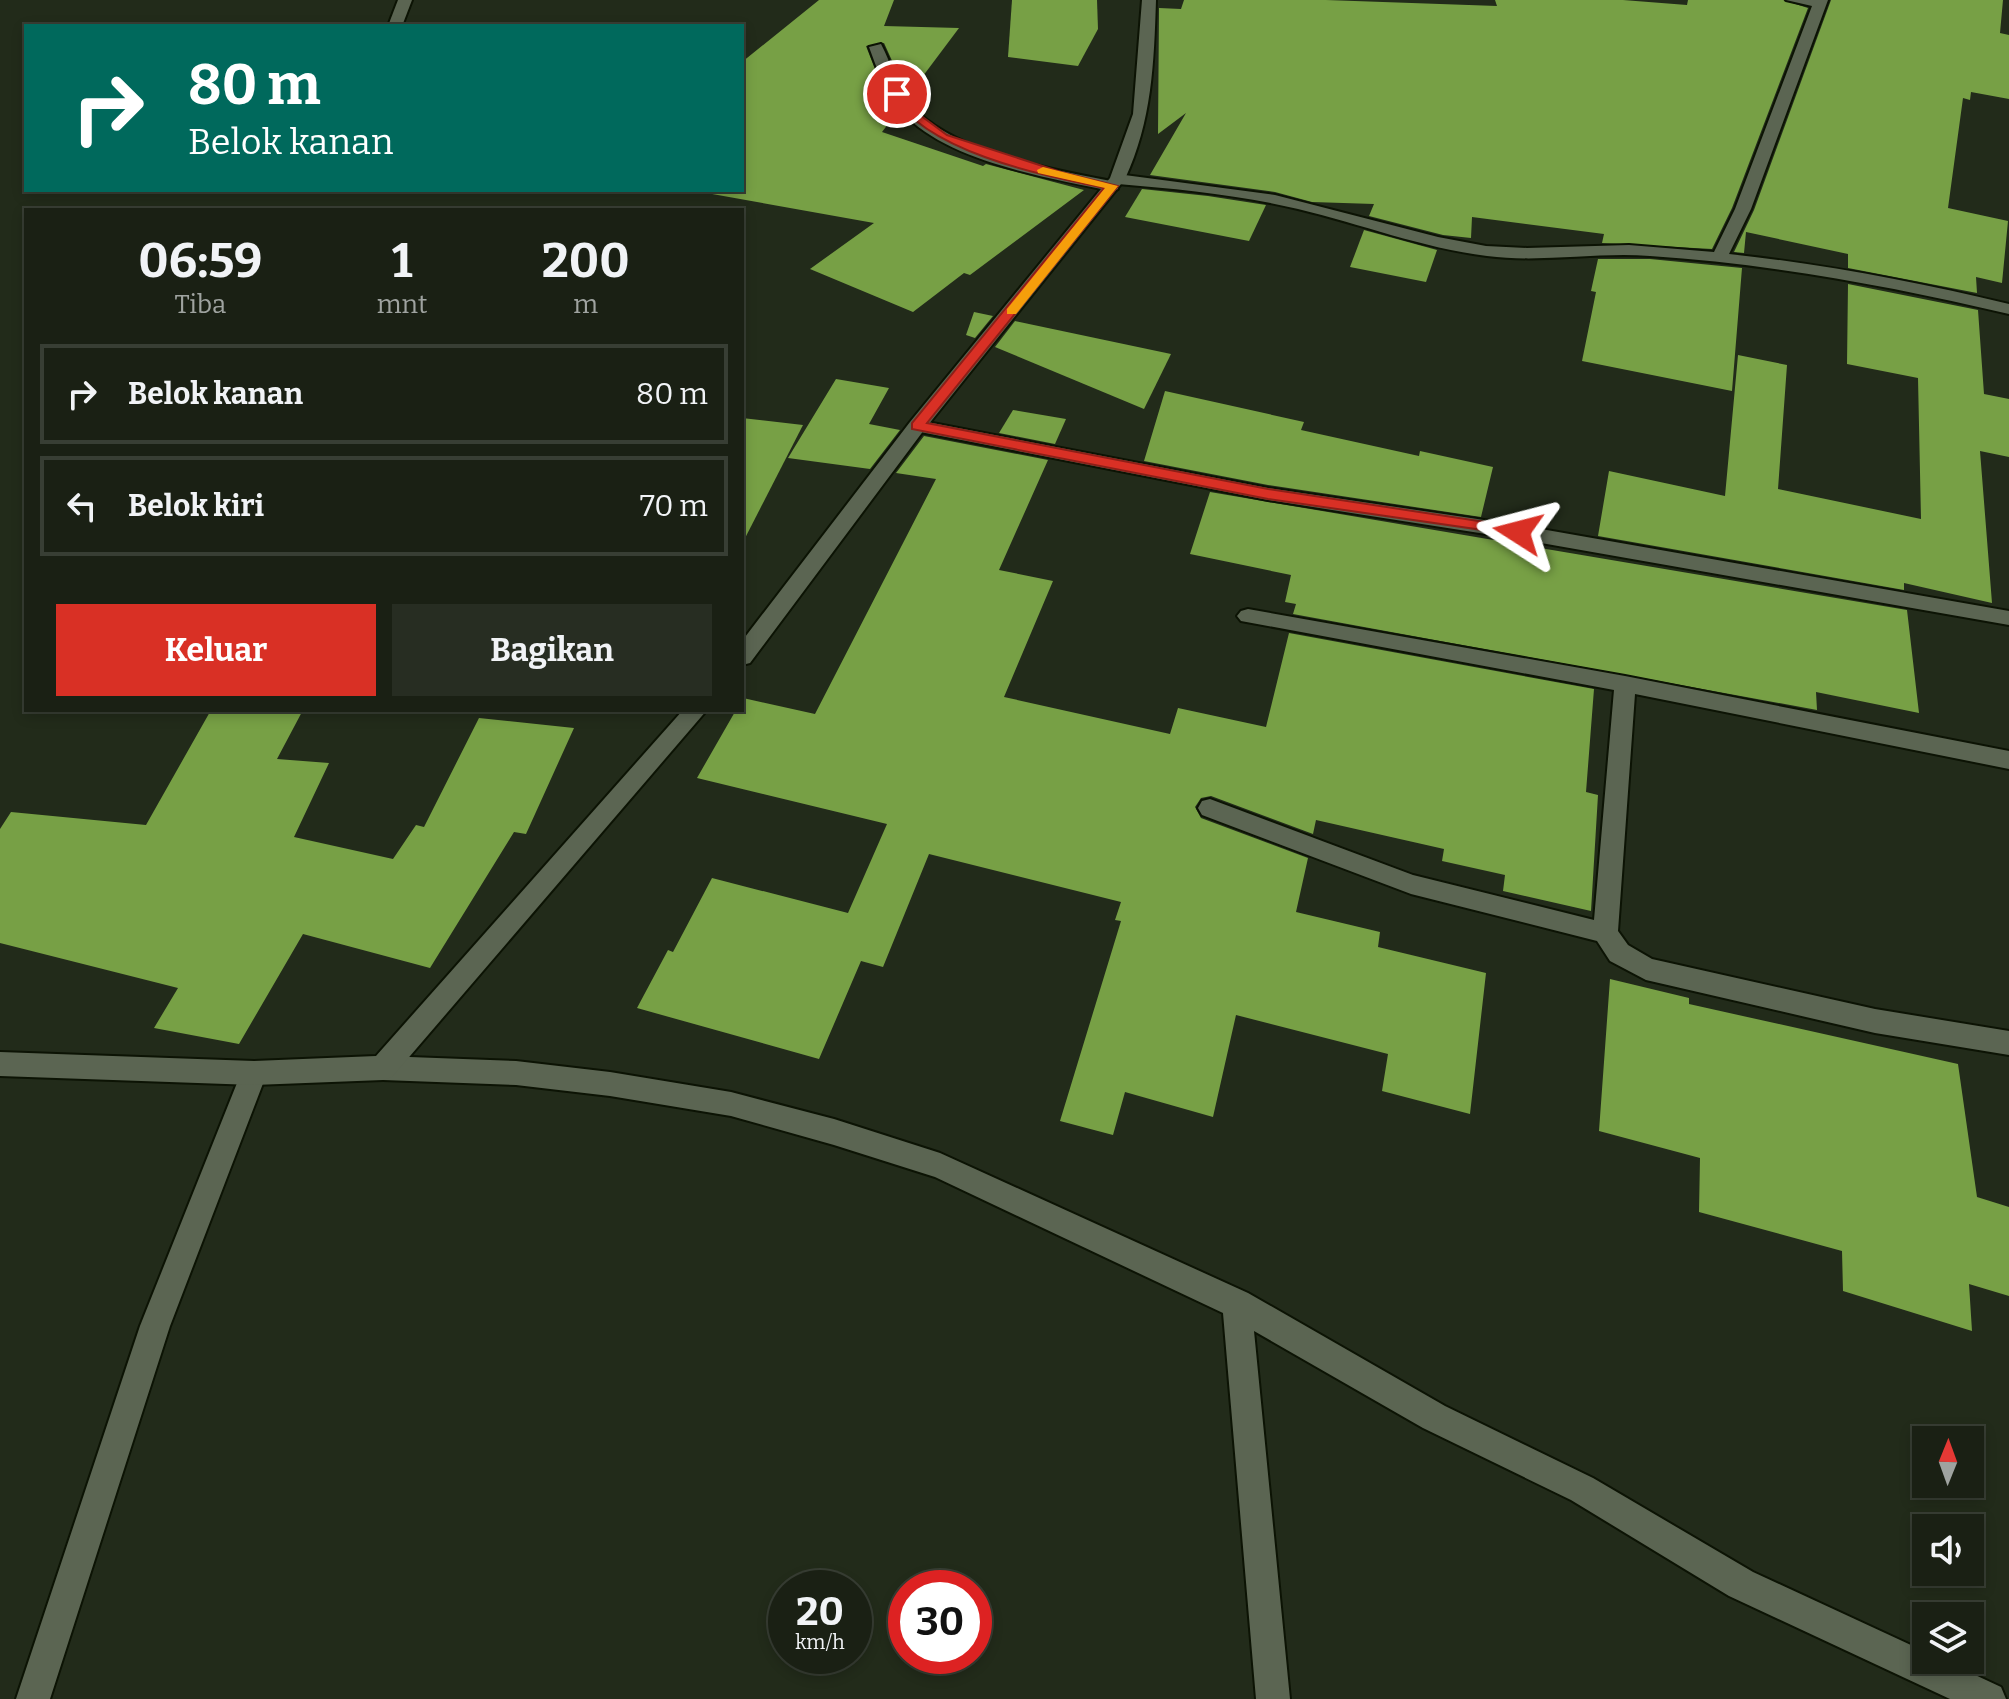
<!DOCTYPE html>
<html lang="id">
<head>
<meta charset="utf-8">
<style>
	body { margin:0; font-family:Bitter,serif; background:#272d22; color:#f1f3f6; height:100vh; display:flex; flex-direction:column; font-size:30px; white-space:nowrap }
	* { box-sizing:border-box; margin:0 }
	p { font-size:26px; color:#9fa3a0 }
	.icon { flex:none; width:44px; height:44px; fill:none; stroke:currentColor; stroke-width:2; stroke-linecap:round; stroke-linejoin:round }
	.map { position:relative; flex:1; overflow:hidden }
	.drawer { position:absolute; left:24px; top:208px; width:720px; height:504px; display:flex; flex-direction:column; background:#1a2014; border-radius:0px; box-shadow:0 4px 12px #0003,0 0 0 2px #383e34 }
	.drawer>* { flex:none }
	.top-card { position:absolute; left:24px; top:24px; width:720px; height:168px; border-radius:0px; box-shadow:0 4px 12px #0003,0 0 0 2px #383e34; background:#00695c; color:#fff; overflow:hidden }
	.needle { width:52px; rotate:1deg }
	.controls { position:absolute; left:1912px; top:1426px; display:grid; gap:16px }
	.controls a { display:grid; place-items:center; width:72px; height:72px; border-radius:0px; background:#1a2014; box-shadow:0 4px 12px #0003,0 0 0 2px #383e34; font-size:40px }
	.speed { position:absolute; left:768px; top:1570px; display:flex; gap:16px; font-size:40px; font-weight:700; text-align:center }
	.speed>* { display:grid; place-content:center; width:104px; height:104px; border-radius:50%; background:#1a2014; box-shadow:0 4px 12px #0003,0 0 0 2px #383e34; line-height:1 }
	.speed small { font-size:20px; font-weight:400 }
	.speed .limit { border:12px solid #d22; background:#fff; color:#111 }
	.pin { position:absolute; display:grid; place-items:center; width:68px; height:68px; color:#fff; margin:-34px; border:4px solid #fff; border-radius:50%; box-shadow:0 2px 8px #0007 }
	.me { position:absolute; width:88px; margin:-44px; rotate:279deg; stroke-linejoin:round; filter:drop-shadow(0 0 6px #0008) }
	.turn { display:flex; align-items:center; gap:28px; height:168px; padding:0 32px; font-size:36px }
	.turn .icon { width:104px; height:104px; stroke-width:2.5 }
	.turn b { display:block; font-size:56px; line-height:68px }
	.eta { display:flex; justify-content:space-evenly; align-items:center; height:136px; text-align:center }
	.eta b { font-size:48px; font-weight:700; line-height:56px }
	.primary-button { display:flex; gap:16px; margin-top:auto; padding:16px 32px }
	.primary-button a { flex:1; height:92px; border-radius:0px; background:#d93025; color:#fff; font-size:32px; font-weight:700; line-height:92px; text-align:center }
	.primary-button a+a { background:#272d22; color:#f1f3f6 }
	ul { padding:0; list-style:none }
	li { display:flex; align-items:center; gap:24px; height:100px; margin:0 16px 12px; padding:0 16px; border:4px solid #383e34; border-radius:0px }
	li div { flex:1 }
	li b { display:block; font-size:30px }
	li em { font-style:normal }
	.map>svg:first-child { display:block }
	.building { fill:#77a045 }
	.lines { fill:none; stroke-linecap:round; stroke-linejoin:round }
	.street-casing { stroke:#0c1304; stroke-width:4 }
	.secondary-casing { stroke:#0c1304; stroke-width:4 }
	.street { fill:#5b6552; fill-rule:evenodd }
	.secondary { fill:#5b6552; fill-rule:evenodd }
	.route { fill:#d93025; stroke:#8d1f18; stroke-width:2 }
	.slow { fill:#f59e0b }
</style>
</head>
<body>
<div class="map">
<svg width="2009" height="1699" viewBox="0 0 2009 1699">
	<rect width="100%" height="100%" fill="#222b1a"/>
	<g class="building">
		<path d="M819,0h75l-10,26 75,2 -51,68 -24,-53 -18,3 14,36 18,29 -16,21 101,34 3,-2 98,26 -114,85 -6,-2 -51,39 -103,-43 64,-46 -173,-31 41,-2v-128z"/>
		<path d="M1012,0h85l1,29 -20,37 -70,-9z"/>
		<path d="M1184,0h142l171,6 -2,-6h128l64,5 1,-5h95l25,8 -76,200 -20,41 -110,-6 2,-9 -132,-17 -1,21 -28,-3 -74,-19 5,-12 -62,-2 -37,-10 -125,-17 36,-62 -28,21 1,-126 22,1z"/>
		<path d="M1831,0h172l-3,33 9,2v64l-38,-7 -1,8 -7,-2 -15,110 60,13 -6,62 -26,-6 1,16 -129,-25v-14l-102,-22 -2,21 -10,-1 20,-42z"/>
		<path d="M1142,189l66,7 58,9 -17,36 -124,-24z"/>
		<path d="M1364,230l73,20 -11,32 -76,-15z"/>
		<path d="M1598,259h52l92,9 -10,123 -150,-30 14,-69 -5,-1z"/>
		<path d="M1848,284l130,26 6,84 25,5v58l-29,-6 12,152 -88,-20v7l-306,-54 11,-65 116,25 13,-141 49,10 -9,124 143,30 -3,-141 -71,-14z"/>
		<path d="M974,312l19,4 -18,22 -9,-3z"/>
		<path d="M1015,321l156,33 -27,55 -149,-62z"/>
		<path d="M836,379l53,9 -20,36 31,6 -30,39 -82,-11z"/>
		<path d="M1165,391l139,31 -3,8 118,26 1,-5 73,16 -12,50 -213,-32 -124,-24z"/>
		<path d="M1013,410l53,9 -11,25 -56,-11z"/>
		<path d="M742,418l61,7 -61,119z"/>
		<path d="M924,436l124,24 -49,110 54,11 -49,116 166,37 8,-26 88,19 23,-94 305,56 -8,103 12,3 -7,116 -88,-20 2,-16 -63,-14 2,-12 -128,-29 -3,14 -102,-38 -10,2 -6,9 6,11 107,40 -12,54 84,20 -2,15 108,26 -16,141 -88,-23 6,-37 -152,-39 -23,102 -88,-25 -12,43 -53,-14 61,-200 -6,-1 6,-18 -192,-48 -46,113 -22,-6 -42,98 -182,-51 31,-58 5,2 39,-74 136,35 39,-89 -190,-46 39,-68h6l1,-12 72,16 121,-235 -40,-6z"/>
		<path d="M1210,492l697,118 12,103 -103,-21 1,18 -524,-96 3,-10 -11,-2 6,-27 -101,-21z"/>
		<path d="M211,710h92l-26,49 52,4 -35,74 99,22 23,-34 8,2 55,-109 95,10 -48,106 -12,-2 -84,136 -127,-34 -64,110 -85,-16 24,-40 -178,-45v-114l11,-17 135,13z"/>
		<path d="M1610,979l79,19v6l269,60 19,133 32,10v89l-40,-12 3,47 -129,-40 -1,-40 -143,-39 1,-54 -101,-27z"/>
	</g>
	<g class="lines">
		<g class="street-casing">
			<g id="street">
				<path d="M398,0h14l-10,26h-14z"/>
				<path d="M1786,0h42l-77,209 -22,45c95,10 188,28 280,50v10c-118,-28 -238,-50 -359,-58 -54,-4 -109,7 -163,0 -65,-8 -126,-32 -189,-47 -59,-14 -119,-20 -180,-25v5l-6,2c-63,-13 -165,-29 -210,-79 -16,-18 -25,-43 -33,-65l12,-3c11,20 15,43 30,61 42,48 140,64 200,76v-5l6,-2 158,21 163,42 48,9 41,2 102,-3 85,7 21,-43 77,-203z"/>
				<path d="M917,420l351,68 250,37 491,86v14l-491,-86 -250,-39 -358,-70 -2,-4z"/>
				<path d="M1248,609l377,67 384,75v18l-374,-75 -17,237 10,14 24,14 223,50 134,22v24l-134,-22 -229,-53 -36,-19 -13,-20 -186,-47 -209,-79 -4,-7 4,-7 8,-2 203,76 181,45 20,-230 -373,-69 -4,-5 4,-5z"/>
				<path d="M383,1056l133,5 94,11 121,20 103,27 106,34 308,140 197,113 148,72 160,94 173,80v8h17l58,27 5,12h-56l-221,-103 -158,-96 -148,-72 -169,-97 36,368h-34l-33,-386 -288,-136 -101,-32 -103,-29 -121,-20 -94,-11 -133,-5 -9,-3 -4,-9 4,-9z"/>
				<path d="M254,1061l9,3 4,9 -97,253 -120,373h-34l124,-373 101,-253 4,-9z"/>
			</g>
		</g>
		<g class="secondary-casing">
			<g id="secondary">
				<path d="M1142,0h14c-2,63 -4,121 -31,179l-201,251 -174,233 -8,2v-24l168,-219 200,-244 23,-64z"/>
				<path d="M683,710h24l-315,367 -9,3 -129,5 -254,-9v-24l254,9 122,-5z"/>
			</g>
		</g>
		<use href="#street" class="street"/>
		<use href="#secondary" class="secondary"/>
	</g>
	<path class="route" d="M897,91l4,1 11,17 35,26 114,37 57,14 -191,237 341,66 250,38 6,2v7l-256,-37 -356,-70v-6l192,-235c-63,-13 -178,-36 -212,-94z"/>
	<path class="slow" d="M1043,167l75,19 -102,128h-9v-5l98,-121 -67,-15 -1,-3z"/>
</svg>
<div class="controls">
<a><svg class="needle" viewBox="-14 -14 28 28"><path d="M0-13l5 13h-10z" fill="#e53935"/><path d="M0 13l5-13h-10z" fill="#9fa3a0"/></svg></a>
<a><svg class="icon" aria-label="sound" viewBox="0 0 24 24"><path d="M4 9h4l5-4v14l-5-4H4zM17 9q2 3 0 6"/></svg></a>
<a><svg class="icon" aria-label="layers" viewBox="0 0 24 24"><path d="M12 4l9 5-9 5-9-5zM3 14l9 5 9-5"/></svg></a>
</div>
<div class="speed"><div>20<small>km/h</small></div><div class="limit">30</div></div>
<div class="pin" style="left:897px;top:94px;background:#d93025"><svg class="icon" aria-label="arrive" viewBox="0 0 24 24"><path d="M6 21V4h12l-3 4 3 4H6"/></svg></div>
<svg class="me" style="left:1518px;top:532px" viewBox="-20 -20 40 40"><path d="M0-17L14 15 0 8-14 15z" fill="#d93025" stroke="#fff" stroke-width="4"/></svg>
<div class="top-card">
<div class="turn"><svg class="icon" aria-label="right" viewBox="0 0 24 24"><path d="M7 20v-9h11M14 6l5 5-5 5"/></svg><div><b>80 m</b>Belok kanan</div></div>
</div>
<section class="drawer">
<div class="eta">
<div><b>06:59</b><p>Tiba</p></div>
<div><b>1</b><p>mnt</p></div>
<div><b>200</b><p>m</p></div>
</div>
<ul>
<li><svg class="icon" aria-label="right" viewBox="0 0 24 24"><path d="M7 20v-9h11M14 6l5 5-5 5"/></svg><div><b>Belok kanan</b></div><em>80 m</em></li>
<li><svg class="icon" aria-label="left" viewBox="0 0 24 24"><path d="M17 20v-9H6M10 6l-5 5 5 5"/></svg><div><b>Belok kiri</b></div><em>70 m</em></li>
</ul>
<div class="primary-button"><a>Keluar</a><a>Bagikan</a></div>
</section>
</div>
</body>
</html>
